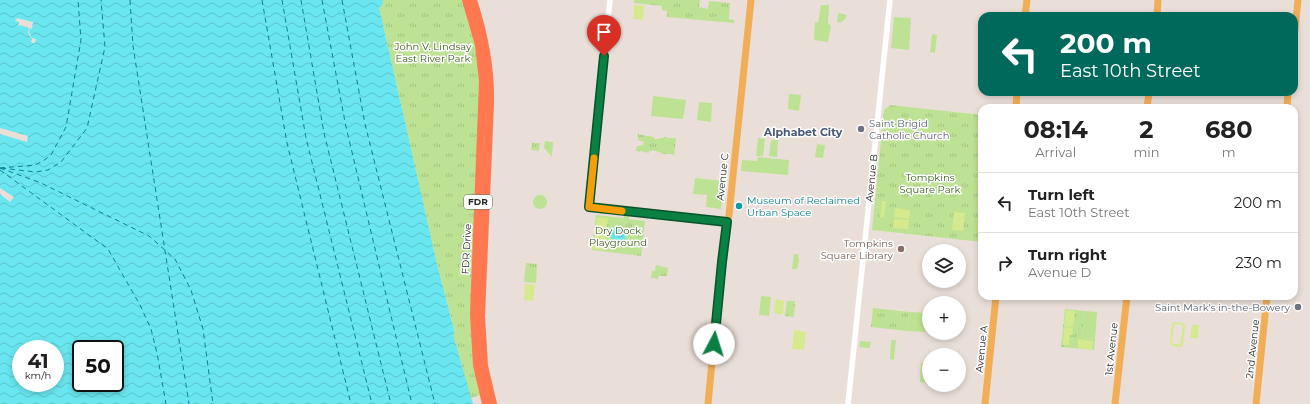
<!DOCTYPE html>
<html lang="en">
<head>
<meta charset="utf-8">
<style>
	body { margin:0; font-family:Montserrat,sans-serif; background:#f6f6f6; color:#222; height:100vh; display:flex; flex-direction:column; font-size:15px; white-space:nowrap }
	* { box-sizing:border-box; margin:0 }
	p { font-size:13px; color:#767676 }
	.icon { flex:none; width:22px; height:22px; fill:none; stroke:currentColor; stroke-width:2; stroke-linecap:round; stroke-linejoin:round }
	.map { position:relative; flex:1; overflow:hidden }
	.panel { position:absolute; left:978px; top:104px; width:320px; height:196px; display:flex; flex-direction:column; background:#fff; border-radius:12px; box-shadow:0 2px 6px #0003 }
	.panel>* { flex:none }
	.top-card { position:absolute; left:978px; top:12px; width:320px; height:84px; border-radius:12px; box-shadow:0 2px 6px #0003; background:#00695c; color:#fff; overflow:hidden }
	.buttons { position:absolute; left:922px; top:244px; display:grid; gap:8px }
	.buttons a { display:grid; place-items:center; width:44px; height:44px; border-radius:50%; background:#fff; box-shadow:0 2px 6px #0003; font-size:20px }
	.speed { position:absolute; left:12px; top:340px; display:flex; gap:8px; font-size:20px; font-weight:700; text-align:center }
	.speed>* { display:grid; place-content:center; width:52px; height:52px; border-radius:50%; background:#fff; box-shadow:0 2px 6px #0003; line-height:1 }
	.speed small { font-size:10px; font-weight:400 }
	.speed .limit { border:2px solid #111; border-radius:6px; background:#fff; color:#111 }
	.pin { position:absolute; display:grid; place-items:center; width:34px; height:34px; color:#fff; margin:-41px -17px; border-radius:50% 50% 50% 0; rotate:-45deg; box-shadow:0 0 4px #0007 }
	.pin .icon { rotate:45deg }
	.me { position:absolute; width:44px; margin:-22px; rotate:5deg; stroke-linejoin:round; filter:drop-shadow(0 0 3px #0008) }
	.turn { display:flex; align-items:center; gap:14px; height:84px; padding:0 16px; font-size:18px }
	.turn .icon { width:52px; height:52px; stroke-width:2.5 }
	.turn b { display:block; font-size:28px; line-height:34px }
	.eta { display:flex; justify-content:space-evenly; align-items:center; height:68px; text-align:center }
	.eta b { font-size:24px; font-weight:700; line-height:28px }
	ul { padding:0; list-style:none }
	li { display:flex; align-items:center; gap:12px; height:60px; padding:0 16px; border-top:1px solid #e0e0e0 }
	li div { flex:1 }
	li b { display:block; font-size:15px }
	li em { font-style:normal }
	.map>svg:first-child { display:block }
	.grass { fill:url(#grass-tufts) }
	.garden { fill:#bee293 }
	.pitch { fill:#d5ea8f; fill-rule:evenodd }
	.water { fill:url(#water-waves); fill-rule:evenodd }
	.pier { fill:#eadfd8 }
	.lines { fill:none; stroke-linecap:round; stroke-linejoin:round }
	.ferry { stroke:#0c8297; stroke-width:1; stroke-dasharray:5 4; stroke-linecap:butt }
	.minor { stroke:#fff; stroke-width:5.5 }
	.major { stroke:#f1ae57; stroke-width:7 }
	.highway { stroke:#ff784f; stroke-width:8 }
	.route-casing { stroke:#07532c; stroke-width:10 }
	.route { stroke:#0b8043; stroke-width:7 }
	.slow { stroke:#f59e0b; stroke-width:7 }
	.worship-dot { fill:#6b7280; stroke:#fff; stroke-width:1.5 }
	.culture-dot { fill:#0f9aa8; stroke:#fff; stroke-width:1.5 }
	.education-dot { fill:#8d6e63; stroke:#fff; stroke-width:1.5 }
	.labels { text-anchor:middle; stroke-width:3; stroke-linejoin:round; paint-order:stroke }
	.shield { fill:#fff; stroke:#686868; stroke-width:1 }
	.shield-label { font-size:9px; font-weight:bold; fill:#272727 }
	.park-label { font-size:10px; fill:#376318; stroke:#fff }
	.worship-label { font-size:10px; fill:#5b616d; stroke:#fff; text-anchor:start }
	.street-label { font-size:10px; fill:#272727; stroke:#fff }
	.culture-label { font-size:10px; fill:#0d838f; stroke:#fff; text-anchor:start }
	.education-label { font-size:10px; fill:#785e54; stroke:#fff; text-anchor:end }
	.neighbourhood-label { font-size:11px; font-weight:bold; fill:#485a78; stroke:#fff }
</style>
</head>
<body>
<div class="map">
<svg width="1310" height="404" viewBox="0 0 1310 404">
	<defs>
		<pattern id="grass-tufts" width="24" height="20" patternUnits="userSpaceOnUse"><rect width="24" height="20" fill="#bee293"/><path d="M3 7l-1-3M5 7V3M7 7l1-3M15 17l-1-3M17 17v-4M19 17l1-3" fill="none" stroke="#a3c27f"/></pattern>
		<pattern id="water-waves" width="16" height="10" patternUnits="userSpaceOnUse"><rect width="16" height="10" fill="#69e6ef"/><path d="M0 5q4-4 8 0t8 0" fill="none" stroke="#5bc5cd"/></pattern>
	</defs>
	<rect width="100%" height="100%" fill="#eadfd8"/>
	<g class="grass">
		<path d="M383,0h80l13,44 3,23 1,328 -9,3 -18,-64 2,-2 -18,-68 -58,-257 3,-1z"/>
		<path d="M634,0h66l-1,7 9,2 1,-8 21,2 -1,16 5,1v3l-67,-6v-6l-5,-1v-4l-28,-3z"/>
		<path d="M839,13l8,2 -2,4 -5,4 -3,-1 1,-8z"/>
		<path d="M890,105l92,10v127l-110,-12 12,-120z"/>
		<path d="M638,134l9,2h4v1h3v2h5l1,-1h3l1,-1h3v1h9l-2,17 -4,-1h-8v-1l-9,-3 -1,1h-3v2l-9,-2v1l-4,-1 1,-5 6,-1 1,-3 -6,-2z"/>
		<path d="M545,141l8,1 -1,15 -8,-9z"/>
		<path d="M532,143h8l-1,8 -8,-1z"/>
		<path d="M596,215l28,3v-2h5v3l16,2 -4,35 -49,-6z"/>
		<path d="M526,263l11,1 -1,19 -12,-1z"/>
		<path d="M656,265l12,3 -1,8h-8l-1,3 -7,-1 1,-7h3z"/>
		<path d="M787,301h8l-1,16 -9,-1z"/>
		<path d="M873,308l36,4 -2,19 -36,-4z"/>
		<path d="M1065,309l20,2 -3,27 13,1 -1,11 -33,-3z"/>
	</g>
	<g class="garden">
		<path d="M821,5h8l-1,18 3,3 -3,16 -14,-2 1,-18 3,1z"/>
		<path d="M894,17l17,1 -2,32 -18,-2z"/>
		<path d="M932,34l5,1 -2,18 -5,-1z"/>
		<path d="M789,94l12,1 -2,16 -11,-2z"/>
		<path d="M653,96l33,4 -3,19 -32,-3z"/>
		<path d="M699,102l13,1 -1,19 -14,-2z"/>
		<path d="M758,138l7,1 -2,17h-7z"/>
		<path d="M771,140h7l-1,17 -8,-1z"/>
		<path d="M817,144l8,1 -2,13 -8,-1z"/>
		<path d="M758,157l31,3 -1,15 -47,-4 1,-11 15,1z"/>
		<path d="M695,178l29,3 -3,28 -15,-2 1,-12 -14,-1z"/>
		<circle cx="540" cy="202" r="7"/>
		<path d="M794,254h4l1,7 -2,8h-5z"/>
		<path d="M761,296l10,1 -2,19 -10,-1z"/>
		<path d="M1085,311l12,1 -2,27 -13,-1z"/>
		<path d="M909,312l18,1 -2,19 -18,-1z"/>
		<path d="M891,340h5l-2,20 -4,-1z"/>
		<path d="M860,341l11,1 -1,6 -11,-1z"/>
		<path d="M921,363h8v20l-9,-1z"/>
	</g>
	<g class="pitch">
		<path d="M634,5l10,1 -1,14 -10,-1z"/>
		<path d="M882,201h4l-2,17 -4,-1z"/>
		<path d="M895,208l15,2 -1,9 -15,-2z"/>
		<path d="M954,212l11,1 -2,18 -11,-1z"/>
		<path d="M979,214h3v19h-5z"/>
		<path d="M597,217l11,1 -4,32 -11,-1z"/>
		<path d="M894,219l15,1 -1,9 -15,-1z"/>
		<path d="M525,284l10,1 -2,16 -9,-1z"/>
		<path d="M777,299l7,2 -1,12 -1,1h-6l-2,-2 1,-12z"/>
		<path d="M1066,310l9,1 -2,16 -9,-1z"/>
		<path d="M1174,322l9,1 2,2 -2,20 -2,2 -9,-1 -2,-2 2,-20zM1174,324l9,1 -3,20 -8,-2z"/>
		<path d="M1192,325h7l-1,13h-8z"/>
		<path d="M1064,327l9,1v7h-3l-1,10h-6z"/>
		<path d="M794,330l12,2 -2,18 -12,-1z"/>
		<path d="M1078,339l15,2 -1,9 -14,-2z"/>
	</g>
	<g class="water">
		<path d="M0,0h383l-1,6 -3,1 58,257 18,69 -2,1 20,70h-473zM21,349h34v34h-34zM81,349h34v34h-34z"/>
		<path d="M612,227l14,2 -1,11 -14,-1z"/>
	</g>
	<g class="pier">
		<path d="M17,18l16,4 -1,7 -2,-1 -1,4 3,6 4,1 -1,4h-2l-2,-1 1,-3 -4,-6 1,-5 -9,-3 -2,1 1,-4 -4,-1z"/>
		<path d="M0,128l28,8 -1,6 -27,-8z"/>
		<path d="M0,188l14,9 -4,5 -10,-8z"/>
	</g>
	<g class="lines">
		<g class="ferry">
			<path d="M130,0l3,46 56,358"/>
			<path d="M262,0l25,143 64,261"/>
			<path d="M282,0l24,138 66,266"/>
			<path d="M301,0l23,133 67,271"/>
			<path d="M322,0l24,127 66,277"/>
			<path d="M342,0l23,124 70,280"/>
			<path d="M0,168l41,15 108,53 26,23 16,31 12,39 10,75"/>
			<path d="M0,168l35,-3 8,-4 8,-6 15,-28 15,-87 -3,-40"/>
			<path d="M1,168l34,4 13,-2 13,-8 26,-34 18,-81 -4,-47"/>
			<path d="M0,170l108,79 32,56 11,24 6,24 9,51"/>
		</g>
		<g class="minor">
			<path d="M610,0l-21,207 138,15"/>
			<path d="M848,404l42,-404"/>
		</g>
		<g class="major">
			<path d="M1025,16l2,-16"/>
			<path d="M1157,16l1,-16"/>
			<path d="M1294,39l4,-39"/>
			<path d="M1016,108l1,-16"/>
			<path d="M1147,108l2,-16"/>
			<path d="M1287,108l1,-16"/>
			<path d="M708,404l13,-137 8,-52 22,-215"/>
			<path d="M985,404l11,-108"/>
			<path d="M1115,404l12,-108"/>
			<path d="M1256,404l11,-108"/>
		</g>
		<g class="highway">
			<path d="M466,0l13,45 4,36 -9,233 3,51 9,39"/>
			<path d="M473,0c11,34 18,67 17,103l-9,213 3,50 9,38"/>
		</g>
	</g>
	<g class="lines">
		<g class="route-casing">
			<path id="route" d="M604,56l-15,151 138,15 -5,40 -8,82"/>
		</g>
		<use href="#route" class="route"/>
		<path class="slow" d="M594,158l-5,49 33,4"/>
	</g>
	<g class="worship-dot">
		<circle cx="861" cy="129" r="4"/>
		<circle cx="1298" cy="307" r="4"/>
	</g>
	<circle class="culture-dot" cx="739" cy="206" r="4"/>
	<circle class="education-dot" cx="901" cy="249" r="4"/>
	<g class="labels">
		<rect class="shield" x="464" y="195" width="28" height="14" rx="3"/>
		<g class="shield-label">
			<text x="478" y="205">FDR</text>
		</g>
		<g class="park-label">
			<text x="433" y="50">John V. Lindsay<tspan x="433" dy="12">East River Park</tspan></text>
			<text x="930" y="181">Tompkins<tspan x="930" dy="12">Square Park</tspan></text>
			<text x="618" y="234">Dry Dock<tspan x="618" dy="12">Playground</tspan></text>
		</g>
		<g class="worship-label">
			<text x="869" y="127">Saint Brigid<tspan x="869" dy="12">Catholic Church</tspan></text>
			<text x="1290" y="311" text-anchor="end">Saint Mark's in-the-Bowery</text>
		</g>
		<g class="street-label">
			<text transform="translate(722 177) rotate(-84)" y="4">Avenue C</text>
			<text transform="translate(871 178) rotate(-84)" y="4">Avenue B</text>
			<text transform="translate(466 249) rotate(-87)" y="4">FDR Drive</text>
			<text transform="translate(981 349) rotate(-84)" y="4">Avenue A</text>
			<text transform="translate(1111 349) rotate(-84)" y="4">1st Avenue</text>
			<text transform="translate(1252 349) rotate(-84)" y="4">2nd Avenue</text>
		</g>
		<g class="culture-label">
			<text x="747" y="204">Museum of Reclaimed<tspan x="747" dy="12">Urban Space</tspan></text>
		</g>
		<g class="education-label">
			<text x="893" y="247">Tompkins<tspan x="893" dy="12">Square Library</tspan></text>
		</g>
		<g class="neighbourhood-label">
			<text x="803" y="136">Alphabet City</text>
		</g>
	</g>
</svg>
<div class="buttons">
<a><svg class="icon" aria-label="layers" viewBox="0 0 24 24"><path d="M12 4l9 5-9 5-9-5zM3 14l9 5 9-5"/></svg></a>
<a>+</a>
<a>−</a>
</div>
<div class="speed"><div>41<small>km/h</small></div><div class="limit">50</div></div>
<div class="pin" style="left:604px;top:56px;background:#d93025"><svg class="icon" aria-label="arrive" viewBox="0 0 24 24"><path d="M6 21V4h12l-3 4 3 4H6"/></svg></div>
<svg class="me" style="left:714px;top:344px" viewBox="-20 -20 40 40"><circle r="19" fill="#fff"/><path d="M0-13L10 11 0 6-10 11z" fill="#0b8043"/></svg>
<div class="top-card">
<div class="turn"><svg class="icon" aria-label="left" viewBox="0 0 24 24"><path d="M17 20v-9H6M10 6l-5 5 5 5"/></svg><div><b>200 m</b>East 10th Street</div></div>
</div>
<section class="panel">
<div class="eta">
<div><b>08:14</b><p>Arrival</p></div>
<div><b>2</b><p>min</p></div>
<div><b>680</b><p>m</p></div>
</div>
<ul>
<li><svg class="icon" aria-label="left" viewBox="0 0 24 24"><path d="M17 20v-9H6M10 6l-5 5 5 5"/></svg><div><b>Turn left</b><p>East 10th Street</p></div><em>200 m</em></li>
<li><svg class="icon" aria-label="right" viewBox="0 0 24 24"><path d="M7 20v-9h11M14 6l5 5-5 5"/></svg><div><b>Turn right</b><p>Avenue D</p></div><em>230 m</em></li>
</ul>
</section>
</div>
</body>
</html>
